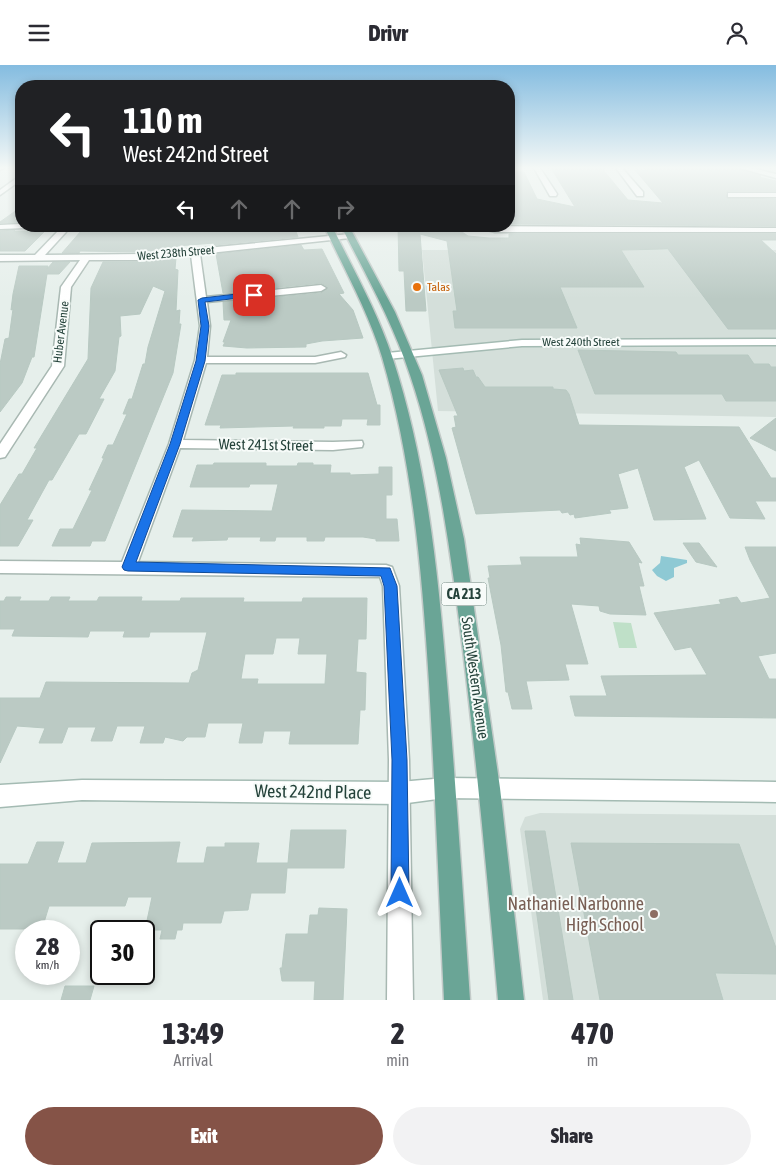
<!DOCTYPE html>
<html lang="en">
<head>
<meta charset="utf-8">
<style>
	body { margin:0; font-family:"Asap Condensed",sans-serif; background:#f2f2f3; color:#2b2b33; height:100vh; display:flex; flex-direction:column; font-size:19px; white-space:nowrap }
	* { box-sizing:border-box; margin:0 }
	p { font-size:16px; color:#7c7c81 }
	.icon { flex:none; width:28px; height:28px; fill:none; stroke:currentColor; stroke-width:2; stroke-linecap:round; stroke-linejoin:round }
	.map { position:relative; height:935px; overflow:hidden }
	.side { display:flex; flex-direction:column; background:#fff; flex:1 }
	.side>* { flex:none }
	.guide { position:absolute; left:15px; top:15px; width:500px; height:152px; border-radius:20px; box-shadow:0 2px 8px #0003; background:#202124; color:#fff; overflow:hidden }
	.speed { position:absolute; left:15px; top:855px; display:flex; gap:10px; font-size:25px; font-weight:700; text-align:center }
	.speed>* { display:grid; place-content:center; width:65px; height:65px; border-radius:50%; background:#fff; box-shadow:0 2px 8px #0003; line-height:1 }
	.speed small { font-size:12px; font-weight:400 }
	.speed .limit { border:2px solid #111; border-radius:8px; background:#fff; color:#111 }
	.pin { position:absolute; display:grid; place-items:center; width:42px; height:42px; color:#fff; margin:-21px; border-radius:10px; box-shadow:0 2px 8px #0006 }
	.me { position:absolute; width:55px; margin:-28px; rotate:0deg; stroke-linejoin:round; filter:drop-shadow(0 0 4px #0008) }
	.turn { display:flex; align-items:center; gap:18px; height:105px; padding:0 25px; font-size:22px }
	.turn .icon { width:65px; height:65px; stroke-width:2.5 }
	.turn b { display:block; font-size:35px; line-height:42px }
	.lanes { display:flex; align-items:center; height:48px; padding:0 25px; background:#0003; justify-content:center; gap:25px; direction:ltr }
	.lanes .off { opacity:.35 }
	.eta { display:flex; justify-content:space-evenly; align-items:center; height:85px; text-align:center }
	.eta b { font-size:30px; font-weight:800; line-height:35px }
	.button { display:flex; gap:10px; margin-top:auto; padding:10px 25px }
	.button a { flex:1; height:58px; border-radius:30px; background:#855347; color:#fff; font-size:20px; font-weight:800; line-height:58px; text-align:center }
	.button a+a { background:#f2f2f3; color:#2b2b33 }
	header { display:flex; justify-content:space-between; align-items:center; height:65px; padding:0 25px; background:#fff; font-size:22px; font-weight:800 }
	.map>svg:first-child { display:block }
	.built { fill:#d4dfda }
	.green { fill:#bfe0c8 }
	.water { fill:#8ec9d4 }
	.building { fill:#bbcac4; stroke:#b8c9c2; fill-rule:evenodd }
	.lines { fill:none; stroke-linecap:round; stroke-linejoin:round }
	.street-casing { stroke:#a8b8b2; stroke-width:3 }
	.secondary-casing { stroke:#a4bbb3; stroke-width:3 }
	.primary-casing { stroke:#c2cac8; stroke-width:3 }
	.street { fill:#fff; fill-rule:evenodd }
	.secondary { fill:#fff; fill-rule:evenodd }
	.primary { fill:#6aa596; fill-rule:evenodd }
	.route { fill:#1a73e8; stroke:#114b97 }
	.food-dot { fill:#e8710a; stroke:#f7fbf9; stroke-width:2 }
	.education-dot { fill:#8d6e63; stroke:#f7fbf9; stroke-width:2 }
	.labels { text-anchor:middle; stroke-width:4; stroke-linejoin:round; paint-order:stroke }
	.far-street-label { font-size:12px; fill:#24423a; stroke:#f7fbf9 }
	.far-food-label { font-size:12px; fill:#c56008; stroke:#f7fbf9; text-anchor:start }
	.shield { fill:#f7fbf9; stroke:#637a73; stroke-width:1 }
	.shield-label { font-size:14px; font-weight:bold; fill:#24423a }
	.street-label { font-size:15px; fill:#24423a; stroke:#f7fbf9 }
	.near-street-label { font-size:18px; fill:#24423a; stroke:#f7fbf9 }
	.near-education-label { font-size:18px; fill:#785e54; stroke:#f7fbf9; text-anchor:end }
</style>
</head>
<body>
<header><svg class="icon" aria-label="menu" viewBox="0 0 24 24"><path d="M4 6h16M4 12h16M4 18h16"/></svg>Drivr<svg class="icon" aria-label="person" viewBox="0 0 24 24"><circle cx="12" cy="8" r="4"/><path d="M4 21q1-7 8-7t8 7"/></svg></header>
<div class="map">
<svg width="776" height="935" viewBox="0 0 776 935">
	<rect width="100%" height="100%" fill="#e6efeb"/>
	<g class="built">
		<path d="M422,185h354v167l-338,-6z"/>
		<path d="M540,748l236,2v185h-233l-23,-171 5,-12z"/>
	</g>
	<path class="green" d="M613,557l18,1 6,25h-18z"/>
	<path class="water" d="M661,491l26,4v3l-13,5v9l-8,4 -9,-5 -5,-6 8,-7z"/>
	<g class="building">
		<path d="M551,103h53v3l24,29 35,3 -28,-33h11v-2h92l23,8 -2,1 17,4v10h-48l-2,2 1,5 49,1v27l-267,-2v-28h4l-4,-4v-3l4,-1 -4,-9v-7h15l13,27 38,8z"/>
		<path d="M21,142v15l-21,1v-1z"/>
		<path d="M159,161h135l4,11 -84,8v-2l-37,3v3l-33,3 -64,-1 -1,2h-17l19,-22h31l4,-3z"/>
		<path d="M398,161h55l15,10 21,2h20v-4h267v6h-15l15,14v75h-48l-60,-80 -47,1 23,37h-84l17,41h-122l-2,-17h4l-10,-70 -27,-7 6,77h-20l-2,-40h-5z"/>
		<path d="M15,165l-1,1h31l-20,20h-25v-20z"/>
		<path d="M301,180l3,5 18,-1 22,44 -5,1 14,16 10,28 -41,3 -16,3v3l-59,1 -24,-2 2,-4h-2l8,-22h-7l-1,-18 98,-9 7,-6 -7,-4 -98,10 -7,-39z"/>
		<path d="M176,193l-1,11 3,1 -2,41 4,-1 -1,14h2l-8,49 -68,168h-13l-2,5h-38l8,-17h13l19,-39h-3l15,-32h-2l6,-13h5l14,-31h-4l6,-15h3l11,-35h2l3,-17 17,-56 -12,-5 -13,28 -20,2 1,20 -2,1 -4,34 -16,28h5l-18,35h-7l-27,46h-3l-22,40h6l-15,26h-18v-41l19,-31h3l15,-26h-3l54,-89 3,-71 12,-26h41z"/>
		<path d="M53,197h17l-11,12h-12l-13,83h-2l-10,26 -22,29v-48l5,-25 4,-1 4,-29 -2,1 2,-16 6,-28h29l-1,3z"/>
		<path d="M578,285l98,2 2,3h70l6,9h15l2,3h5v34h-50l-4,-7h-127z"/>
		<path d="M463,303l1,3 9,-1 3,7h2l7,10h68v2l13,1 3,4 10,31 160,2 32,51h5v23h-21l10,18 -35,-1 -31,-58 -15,7 22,52 -52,1 -16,-52 -20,6 10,34 -19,2 2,3 -36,5 -1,-4 -4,1 -2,-3 -6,1 -2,-3 -84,4 -24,-86 4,-1 -2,-11h4l-19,-46z"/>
		<path d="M236,308h132l9,32h3v20h-13l1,-6h-26l-1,7h-17v2h-31l1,-2 -74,2 1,-3h-16l17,-50h14z"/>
		<path d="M776,353v33l-26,-13z"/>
		<path d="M214,398h52v3h31l1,-3h15v2h18l-1,8h20v2l29,-1v-7h13v28h-6v24h11l2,22h-23v-2l-13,-2h-38l-1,4h-17v-4h-31l-1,4h-15l1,-4h-33l-1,3 -35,1 2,-4h-21l9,-27 90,1 6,-27h-28l-1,3h-59l7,-22h16z"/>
		<path d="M580,473l49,4 13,21 -4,-1 6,24h-5l7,29 -36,-1 -10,-3 -1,-5 -28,-2 17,60h-23l4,16 -43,1 6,28h-20l-4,-17h-2l-5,-47 -13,-67h2l-2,-12 34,-1 -2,-8h58l-2,-13 5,1z"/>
		<path d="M683,478h16l18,24 -21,-5z"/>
		<path d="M745,482h31v106l-18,3 11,23h7v39l-201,-2 -5,-20h37l-6,-20 106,-1 -16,-28 -16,3 -21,-37 67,-9 -2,-4 18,-3 4,6 29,-5 -20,-38z"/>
		<path d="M6,532h15l-2,4h30l2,-4h19l-2,4h29l2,-4h43l-1,4h39l1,-3h63l-1,4h59l1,-4h64l-1,41h-8l-2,33 10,1 -1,37h-5l-2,34h-69l2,-13h-27l-2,12h-23l4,-20h-35l-3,14h-18l-4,4 -18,-4 -2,6h-23l5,-17h-28l-5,15h-21l5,-14h-28l-6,16h-23l6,-15 -28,-2 -17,37v-65h40l6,-16 143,1 3,-10 6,-3 9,-38h-57l-1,5h-26l2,-6h-35l-2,6 -76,-1 3,-7h-15v-28h4zM276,573h24l-2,16h29l-2,30h-68l1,-5h-17l4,-25h28z"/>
		<path d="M291,765h55l-2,38h-57l-2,25h-34l-3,17 -24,1 -3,12h-38l-1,7h-5l-2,9h-15l2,-9h-17l7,-33h-24l-3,9h-76l-7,23h-42v-65h28l9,-22h27l-7,21h29l6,-20 88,-1 -4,21h28l3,-16h18v-4h34l-3,20h32z"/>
		<path d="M525,766h20l28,169h-24z"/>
		<path d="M571,778l168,1 37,104v26l-61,-1 8,27h-123z"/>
		<path d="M319,843l28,1 -4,91h-29l1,-19h-33l-2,-13h2l4,-34h22l2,-19h8z"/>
		<path d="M65,921h29l-4,14h-29z"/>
	</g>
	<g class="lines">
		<g class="street-casing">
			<g id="street">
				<path d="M534,103h6l17,26 -1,2h-6z"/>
				<path d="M616,103h6l21,24v4h-6z"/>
				<path d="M740,103h11l25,6v4z"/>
				<path d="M21,110v5l-21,15v-5z"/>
				<rect x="728" y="128" width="48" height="4"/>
				<path d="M21,159v2h8l-4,2 -25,1v-4z"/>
				<path d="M471,161l305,2v4h-281z"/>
				<path d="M59,165l7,2 -21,23 99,-1 206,-20 4,2 -4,2 -150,16 6,43 115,-12 5,3 -5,3 -114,11 3,24 -3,31h108l26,-5 5,3 -1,2 -30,6h-109l-23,77 150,2 29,-1 1,3 -1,3 -29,3 -153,-2 -42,114 248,3 6,2 7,19 10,174 4,240h-26l2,-240 -6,-174 -3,-9 -380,-4v-12l122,1 47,-118 26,-84 5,-34 -9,-71 -47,5h-55l-18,27 -7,79 -59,91 -5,1v-14l52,-78 9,-79 19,-27 -80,1v-6h35z"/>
			</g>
		</g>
		<g class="secondary-casing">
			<g id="secondary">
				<path d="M0,103h4l-4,2z"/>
				<path d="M776,274v6l-254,1 -135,13 -5,-3 5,-3 135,-13z"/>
				<path d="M445,713l331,4v20l-331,-4 -45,6 -318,-4 -82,7v-22l82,-5 318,2z"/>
			</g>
		</g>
		<g class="primary-casing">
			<g id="primary">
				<path d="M324,161h8c21,43 45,85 60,130 35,106 46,216 55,326 9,106 16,212 23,318h-26c-5,-106 -9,-212 -15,-317 -7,-110 -16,-220 -47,-326 -14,-46 -38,-88 -58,-131z"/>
				<path d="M341,161h8l46,86 27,63 24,83 18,81 36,249 24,212h-26c-10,-117 -21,-234 -35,-350 -12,-92 -23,-187 -53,-275 -17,-52 -44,-100 -69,-149z"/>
			</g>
		</g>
		<use href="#street" class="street"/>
		<use href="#secondary" class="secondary"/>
		<use href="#primary" class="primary"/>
	</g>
	<linearGradient id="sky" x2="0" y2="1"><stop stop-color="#84bce0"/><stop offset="0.44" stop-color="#f4f8f6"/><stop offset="1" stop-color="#f4f8f6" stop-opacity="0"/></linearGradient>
	<rect width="776" height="234" fill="url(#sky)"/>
	<path class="route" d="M254,227l2,1v3l-51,6 4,24 -4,35 -25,83 -44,118 254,6 7,18 10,174 2,133 -3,6 -6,3 -6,-3 -3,-6 1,-133 -8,-174 -3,-10 -253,-5 -4,-1 -2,-3 48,-123 26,-83 5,-35 -3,-26 4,-2z"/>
	<circle class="food-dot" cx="417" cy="222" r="5"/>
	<circle class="education-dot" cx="654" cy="849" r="5"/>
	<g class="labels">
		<g class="far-street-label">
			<text transform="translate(176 188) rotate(-5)" y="4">West 238th Street</text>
			<text transform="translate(61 267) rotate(-83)" y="4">Huber Avenue</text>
			<text x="581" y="281">West 240th Street</text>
		</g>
		<g class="far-food-label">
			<text x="427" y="226">Talas</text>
		</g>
		<rect class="shield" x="441.5" y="517.5" width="45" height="23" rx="4"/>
		<g class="shield-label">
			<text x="464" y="534">CA 213</text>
		</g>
		<g class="street-label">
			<text transform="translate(266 380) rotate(1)" y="5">West 241st Street</text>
			<text transform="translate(475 613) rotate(82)" y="5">South Western Avenue</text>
		</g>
		<g class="near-street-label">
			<text transform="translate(313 727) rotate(1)" y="6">West 242nd Place</text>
		</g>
		<g class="near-education-label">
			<text x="644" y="845">Nathaniel Narbonne<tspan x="644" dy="21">High School</tspan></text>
		</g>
	</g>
</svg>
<div class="speed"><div>28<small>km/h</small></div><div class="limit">30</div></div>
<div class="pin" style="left:254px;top:230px;background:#d93025"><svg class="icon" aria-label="arrive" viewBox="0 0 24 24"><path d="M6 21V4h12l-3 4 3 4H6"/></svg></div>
<svg class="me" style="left:400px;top:828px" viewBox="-20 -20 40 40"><path d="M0-17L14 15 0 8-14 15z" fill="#1a73e8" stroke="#fff" stroke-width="4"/></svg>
<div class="guide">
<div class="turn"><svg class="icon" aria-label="left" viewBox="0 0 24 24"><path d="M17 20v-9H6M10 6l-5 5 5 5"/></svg><div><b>110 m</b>West 242nd Street</div></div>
<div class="lanes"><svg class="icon" aria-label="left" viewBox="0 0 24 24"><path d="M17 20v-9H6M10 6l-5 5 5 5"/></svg><svg class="icon off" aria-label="ahead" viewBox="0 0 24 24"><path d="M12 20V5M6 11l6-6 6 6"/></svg><svg class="icon off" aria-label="ahead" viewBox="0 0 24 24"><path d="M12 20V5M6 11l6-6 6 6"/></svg><svg class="icon off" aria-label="right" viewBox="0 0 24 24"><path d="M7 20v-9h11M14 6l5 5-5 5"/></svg></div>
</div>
</div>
<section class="side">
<div class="eta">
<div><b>13:49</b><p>Arrival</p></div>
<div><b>2</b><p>min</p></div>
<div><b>470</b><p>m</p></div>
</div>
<div class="button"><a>Exit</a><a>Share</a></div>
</section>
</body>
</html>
